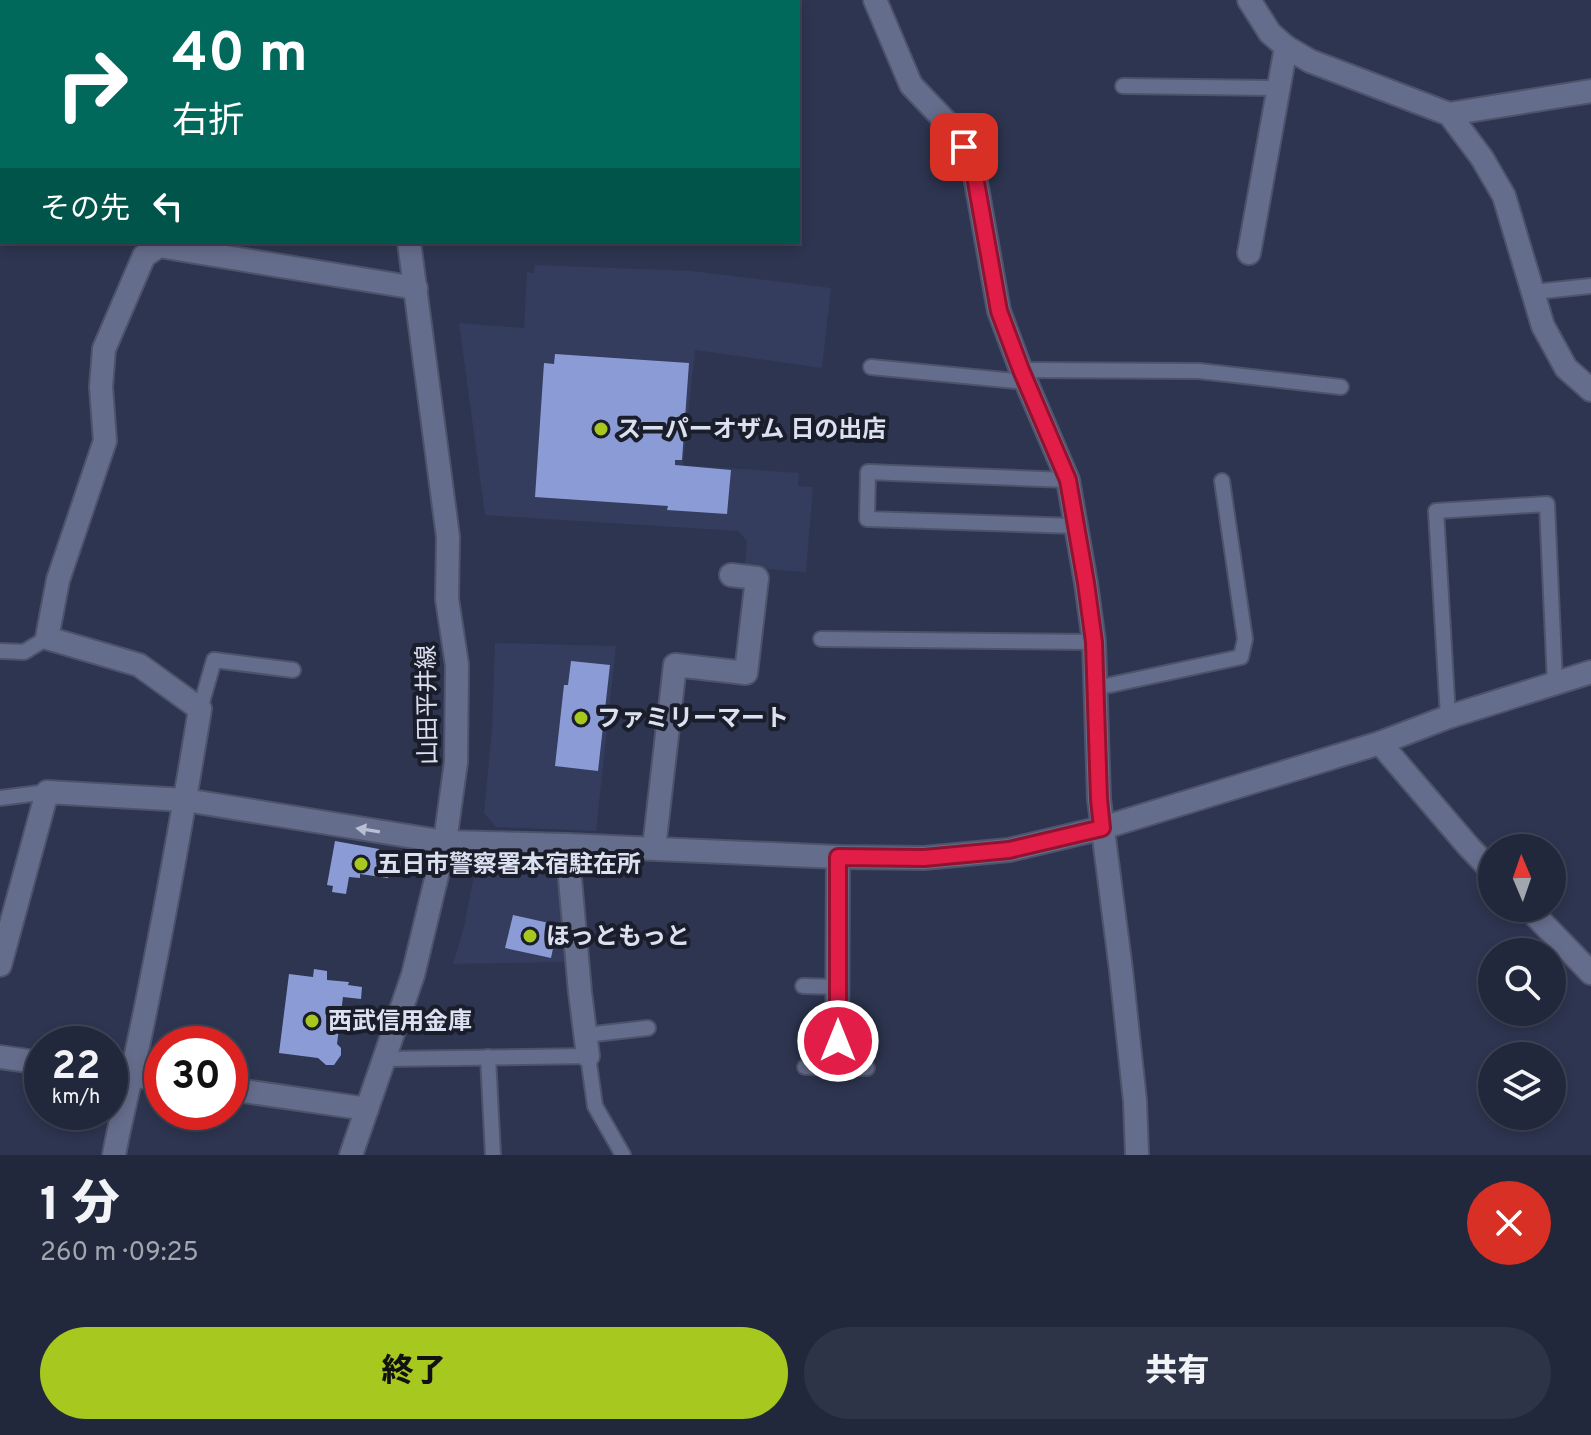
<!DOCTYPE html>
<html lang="ja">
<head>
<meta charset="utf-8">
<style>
	body { margin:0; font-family:Overpass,"Noto Sans JP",sans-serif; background:#2e3447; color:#f1f3f6; height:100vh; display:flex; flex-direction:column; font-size:30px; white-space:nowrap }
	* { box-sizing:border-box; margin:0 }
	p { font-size:26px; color:#a2a6af }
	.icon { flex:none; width:44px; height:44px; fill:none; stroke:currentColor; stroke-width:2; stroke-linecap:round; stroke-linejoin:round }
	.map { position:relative; height:1155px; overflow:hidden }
	.side { display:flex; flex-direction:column; background:#22283c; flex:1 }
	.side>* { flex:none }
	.banner { position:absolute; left:0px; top:0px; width:800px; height:244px; box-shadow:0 4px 12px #0003,0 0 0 2px #3f4456; background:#00695c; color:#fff; overflow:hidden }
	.needle { width:52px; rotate:358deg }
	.controls { position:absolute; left:1478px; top:834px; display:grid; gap:16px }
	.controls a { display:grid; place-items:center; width:88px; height:88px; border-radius:50%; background:#22283c; box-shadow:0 4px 12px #0003,0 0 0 2px #3f4456; font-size:40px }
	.speed { position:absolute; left:24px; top:1026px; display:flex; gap:16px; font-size:40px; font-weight:700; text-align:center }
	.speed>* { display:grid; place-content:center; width:104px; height:104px; border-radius:50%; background:#22283c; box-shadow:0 4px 12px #0003,0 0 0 2px #3f4456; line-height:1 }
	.speed small { font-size:20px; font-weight:400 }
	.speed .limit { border:12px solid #d22; background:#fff; color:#111 }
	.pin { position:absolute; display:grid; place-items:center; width:68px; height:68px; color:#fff; margin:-34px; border-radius:16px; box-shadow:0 4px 12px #0006 }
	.me { position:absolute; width:88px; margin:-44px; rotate:0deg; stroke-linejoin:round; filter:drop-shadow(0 0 6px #0008) }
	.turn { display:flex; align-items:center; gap:28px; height:168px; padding:0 40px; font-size:36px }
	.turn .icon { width:104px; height:104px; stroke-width:2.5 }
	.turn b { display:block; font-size:56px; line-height:68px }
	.then { display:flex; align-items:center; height:76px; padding:0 40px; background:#0003; gap:16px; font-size:30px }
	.round { display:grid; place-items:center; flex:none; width:84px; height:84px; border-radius:42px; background:#2e3447 }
	.headline { display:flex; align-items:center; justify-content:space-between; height:136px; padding:0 40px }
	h1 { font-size:48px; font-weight:800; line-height:60px }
	.cta { display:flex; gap:16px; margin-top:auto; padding:16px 40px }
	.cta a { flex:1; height:92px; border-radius:48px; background:#a7c81f; color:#111; font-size:32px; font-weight:800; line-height:92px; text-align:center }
	.cta a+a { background:#2e3447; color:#f1f3f6 }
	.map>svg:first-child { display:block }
	.built { fill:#343d5e }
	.building { fill:#8b9bd5 }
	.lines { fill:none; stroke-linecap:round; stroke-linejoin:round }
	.service-casing { stroke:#4d536a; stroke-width:18 }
	.minor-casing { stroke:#4d536a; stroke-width:26 }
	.tertiary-casing { stroke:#4d536a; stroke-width:26 }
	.secondary-casing { stroke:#4d536a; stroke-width:26 }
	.service { stroke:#656d8c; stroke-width:14 }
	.minor { stroke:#656d8c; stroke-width:22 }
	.tertiary { stroke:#656d8c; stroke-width:22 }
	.secondary { stroke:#656d8c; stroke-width:22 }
	.oneway { fill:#b8bed3 }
	.route-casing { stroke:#92132f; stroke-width:20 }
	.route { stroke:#e11d48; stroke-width:14 }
	.poi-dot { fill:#a7c81f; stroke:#1a1d2a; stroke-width:3 }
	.labels { text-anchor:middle; stroke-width:8; stroke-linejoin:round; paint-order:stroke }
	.poi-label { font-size:24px; font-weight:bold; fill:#dce1f2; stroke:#1a1d2a; text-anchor:start }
	.street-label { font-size:24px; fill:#dce1f2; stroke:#1a1d2a }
</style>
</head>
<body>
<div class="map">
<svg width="1591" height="1155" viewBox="0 0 1591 1155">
	<rect width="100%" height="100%" fill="#2e3550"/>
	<g class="built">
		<path d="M535,265l156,6 140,17 -9,80 -127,-18 -12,115 116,8 -1,13 15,1 -7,85 -61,-5 2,-26 -9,-10 -253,-16 -26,-192 65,5 3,-56 7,1z"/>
		<path d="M495,643l121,3 -20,185 -100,-4 -12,-14 8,-83z"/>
		<path d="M491,854l67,4 11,104 -116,2 11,-37 11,-57z"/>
	</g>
	<g class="building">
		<path d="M555,354l134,9 -7,97h-7v5l56,5 -4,44 -60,-4 1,-4 -133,-9 9,-134 10,1z"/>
		<path d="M571,661l39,4 -12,106 -43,-5 9,-81h4z"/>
		<path d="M335,841l44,8 -3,13 14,2 -2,14 -28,-4v4l-11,-1 -3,17 -14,-2 1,-6 -6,-1z"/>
		<path d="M513,915l45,10 -7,33 -46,-10z"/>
		<path d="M314,969l13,2v9l22,2 -1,3 14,2 -1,12 -18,-2 -6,47 4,4v7l-7,10h-8l-8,-7 -39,-5 10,-79 24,3z"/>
	</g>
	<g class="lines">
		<g class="service-casing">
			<g id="service">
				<path d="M666,0v2"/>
				<path d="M1123,86l155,2"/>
				<path d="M1534,292l57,-6"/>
				<path d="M871,367l155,15"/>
				<path d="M1021,370l178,1 142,16"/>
				<path d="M1068,480l-200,-8 -1,47 208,7"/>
				<path d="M821,639l273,3"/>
				<path d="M0,651l24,1 23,-14"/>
				<path d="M1096,688l145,-31 4,-18 -23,-158"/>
				<path d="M200,709l14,-49 79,10"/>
				<path d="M1448,717l-12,-206 111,-7 8,179"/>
				<path d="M0,798l47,-6"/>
				<path d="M803,986l35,1"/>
				<path d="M585,1035l63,-7"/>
				<path d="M488,1057l5,98"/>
				<path d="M385,1059l203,-3 7,50 28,49"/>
				<path d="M805,1067l62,1"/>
			</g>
		</g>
		<g class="minor-casing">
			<g id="minor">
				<path d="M875,0l36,85 43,45 19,35 26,146 22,59 47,110 18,103 8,59 5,157 22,171 14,131 2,54"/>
				<path d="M1249,0l21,33 16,14 24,14 139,53 142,-23"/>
				<path d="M1449,114l33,44 22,38 39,130 23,42 25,22"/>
				<path d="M1249,253l37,-206"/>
				<path d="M1380,743l89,104 23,24"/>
				<path d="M567,845l13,147 8,64"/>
				<path d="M654,848l21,-183 71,8 11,-95 -26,-3"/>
				<path d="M1528,908l63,65"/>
				<path d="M0,965l47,-173 138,8 260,42 122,3 271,12 86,1 85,-8 93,-22 278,-85 68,-26 143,-45"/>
				<path d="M837,1068l1,-211"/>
				<path d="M114,1155c7,-38 17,-76 25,-114 23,-110 43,-221 61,-332l-61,-44 -92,-27 11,-58 47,-139 -4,-54 3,-38 40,-93 15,-10 257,42"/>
			</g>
		</g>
		<g class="tertiary-casing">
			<g id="tertiary">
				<path d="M0,1057l42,6"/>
				<path d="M110,1072l52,8"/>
				<path d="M230,1089l137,20"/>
			</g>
		</g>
		<g class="secondary-casing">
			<g id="secondary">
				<path d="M370,0v2"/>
				<path d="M351,1155l62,-180 32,-133 11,-80 1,-97 -10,-66 1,-62 -39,-295"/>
			</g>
		</g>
		<use href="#service" class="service"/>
		<use href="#minor" class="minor"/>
		<use href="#tertiary" class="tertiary"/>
		<use href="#secondary" class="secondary"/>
	</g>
	<defs><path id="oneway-solid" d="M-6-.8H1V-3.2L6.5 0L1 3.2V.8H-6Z" transform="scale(2)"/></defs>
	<use class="oneway" href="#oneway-solid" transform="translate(368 830) rotate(-171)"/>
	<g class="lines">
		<g class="route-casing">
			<path id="route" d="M838,1041v-184l86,1 85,-8 93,-22 -3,-29 -5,-157 -8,-59 -18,-103 -47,-110 -22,-59 -26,-146 -9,-18"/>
		</g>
		<use href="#route" class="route"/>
	</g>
	<g class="poi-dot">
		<circle cx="601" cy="429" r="8"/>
		<circle cx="581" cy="718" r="8"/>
		<circle cx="361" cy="864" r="8"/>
		<circle cx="530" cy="936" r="8"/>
		<circle cx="312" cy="1021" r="8"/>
	</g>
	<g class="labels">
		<g class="poi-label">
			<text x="617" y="437">スーパーオザム 日の出店</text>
			<text x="597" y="726">ファミリーマート</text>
			<text x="377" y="872">五日市警察署本宿駐在所</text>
			<text x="546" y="944">ほっともっと</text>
			<text x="328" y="1029">西武信用金庫</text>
		</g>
		<g class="street-label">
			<text transform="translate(427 705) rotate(-91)" y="8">山田平井線</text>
		</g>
	</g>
</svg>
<div class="controls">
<a><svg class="needle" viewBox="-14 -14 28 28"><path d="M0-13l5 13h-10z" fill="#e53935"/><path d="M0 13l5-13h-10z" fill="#a2a6af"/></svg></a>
<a><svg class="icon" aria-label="search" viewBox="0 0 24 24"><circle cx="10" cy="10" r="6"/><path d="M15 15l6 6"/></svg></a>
<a><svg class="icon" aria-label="layers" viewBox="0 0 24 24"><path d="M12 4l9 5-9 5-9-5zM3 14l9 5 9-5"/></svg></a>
</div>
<div class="speed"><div>22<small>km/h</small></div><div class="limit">30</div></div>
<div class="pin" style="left:964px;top:147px;background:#d93025"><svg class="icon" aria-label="arrive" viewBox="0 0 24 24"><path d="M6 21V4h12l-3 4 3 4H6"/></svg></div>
<svg class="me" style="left:838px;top:1041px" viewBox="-20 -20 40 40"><circle r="17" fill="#e11d48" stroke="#fff" stroke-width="3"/><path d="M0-11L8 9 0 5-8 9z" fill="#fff"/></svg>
<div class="banner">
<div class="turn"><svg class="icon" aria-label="right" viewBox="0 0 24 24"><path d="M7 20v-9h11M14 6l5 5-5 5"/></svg><div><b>40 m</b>右折</div></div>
<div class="then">その先<svg class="icon" aria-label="left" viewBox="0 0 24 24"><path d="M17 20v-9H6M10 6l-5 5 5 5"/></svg></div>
</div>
</div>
<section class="side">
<div class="headline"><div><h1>1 分</h1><p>260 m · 09:25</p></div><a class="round" style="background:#d93025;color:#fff"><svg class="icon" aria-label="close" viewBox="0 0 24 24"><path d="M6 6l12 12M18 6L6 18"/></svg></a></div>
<div class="cta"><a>終了</a><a>共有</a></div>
</section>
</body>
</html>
